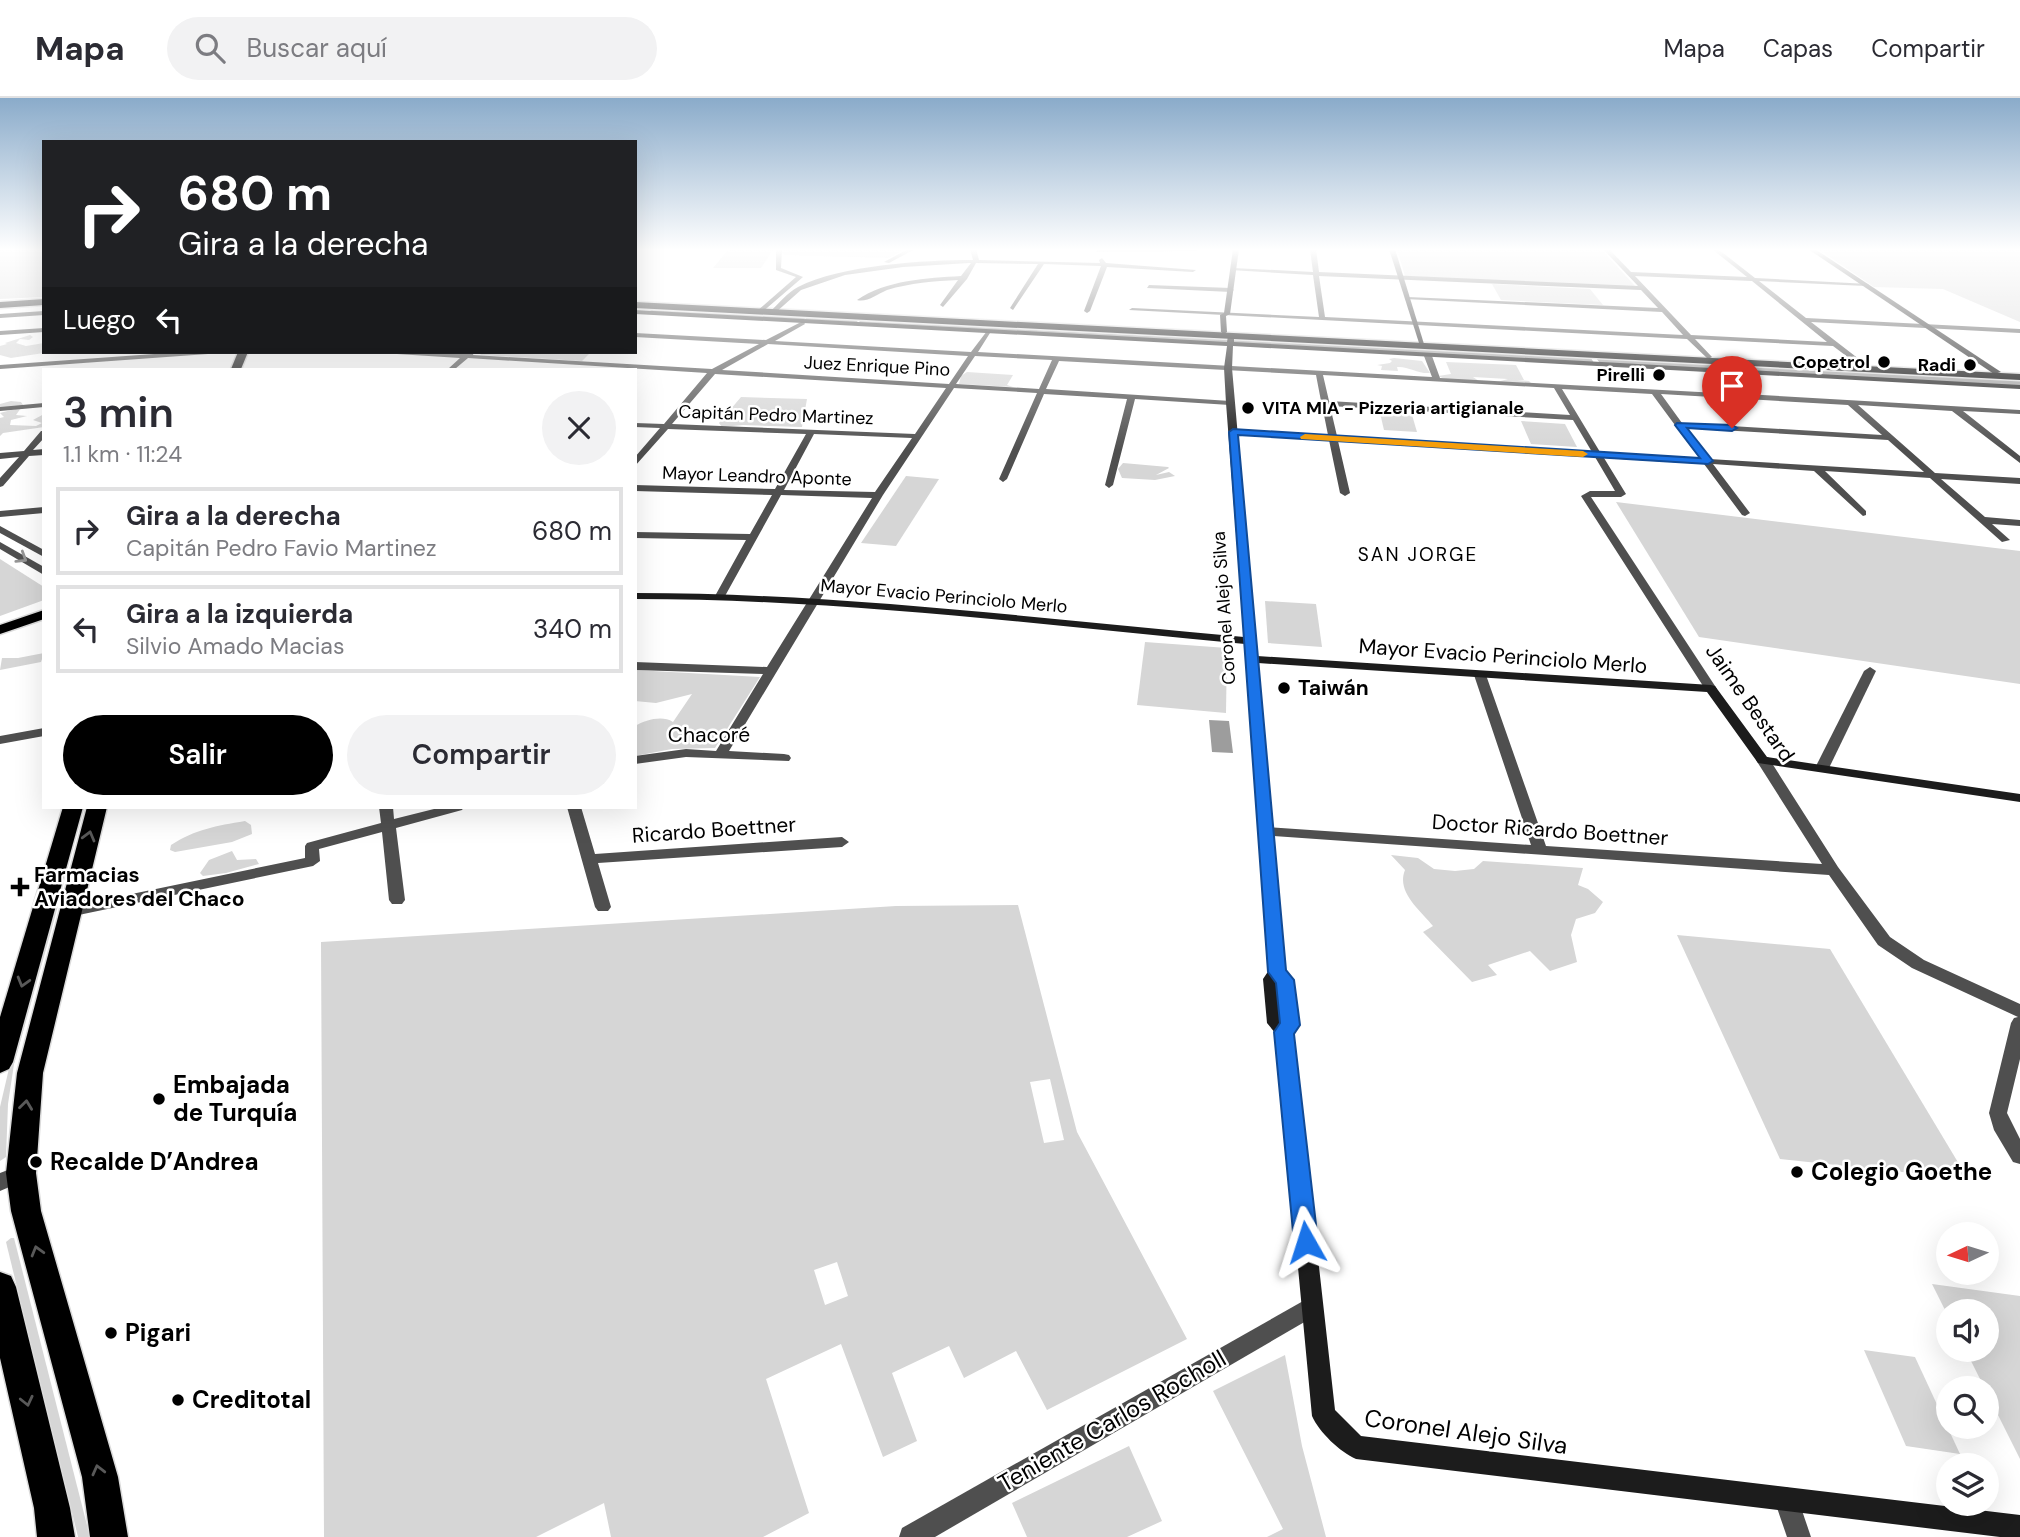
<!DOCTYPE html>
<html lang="es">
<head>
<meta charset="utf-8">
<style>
	body { margin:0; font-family:"DM Sans",sans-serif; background:#f2f2f3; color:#2b2b33; height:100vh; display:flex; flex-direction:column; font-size:26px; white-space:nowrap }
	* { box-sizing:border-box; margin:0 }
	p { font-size:23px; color:#7c7c81 }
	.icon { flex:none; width:38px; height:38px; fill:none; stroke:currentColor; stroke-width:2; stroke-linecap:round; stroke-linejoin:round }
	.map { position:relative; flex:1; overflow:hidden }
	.drawer { position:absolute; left:42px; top:270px; width:595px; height:441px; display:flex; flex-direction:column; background:#fff; border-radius:0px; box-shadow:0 7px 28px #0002 }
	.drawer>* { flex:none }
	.banner { position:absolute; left:42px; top:42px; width:595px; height:214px; border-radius:0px; box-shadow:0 7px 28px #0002; background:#202124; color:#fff; overflow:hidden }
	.needle { width:46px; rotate:266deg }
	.fabs { position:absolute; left:1936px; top:1124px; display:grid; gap:14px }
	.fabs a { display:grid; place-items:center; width:63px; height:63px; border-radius:50%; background:#fff; box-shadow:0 7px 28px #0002; font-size:35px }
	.pin { position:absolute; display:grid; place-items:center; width:60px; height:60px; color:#fff; margin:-72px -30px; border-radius:50% 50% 50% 0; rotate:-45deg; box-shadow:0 0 7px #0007 }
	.pin .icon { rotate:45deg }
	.me { position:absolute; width:77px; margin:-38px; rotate:354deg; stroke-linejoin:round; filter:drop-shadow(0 0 5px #0008) }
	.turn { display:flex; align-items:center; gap:24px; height:147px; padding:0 21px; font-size:32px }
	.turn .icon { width:91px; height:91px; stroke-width:2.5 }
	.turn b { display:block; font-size:49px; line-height:60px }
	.then { display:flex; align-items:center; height:66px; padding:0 21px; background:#0003; gap:14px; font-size:26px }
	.round { display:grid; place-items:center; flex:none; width:74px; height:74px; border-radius:37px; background:#f2f2f3 }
	.summary { display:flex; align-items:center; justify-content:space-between; height:119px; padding:0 21px }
	h1 { font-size:42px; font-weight:600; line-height:52px }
	.cta { display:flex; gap:14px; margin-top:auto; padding:14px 21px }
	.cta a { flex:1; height:80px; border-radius:42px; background:#000; color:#fff; font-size:28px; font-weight:600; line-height:80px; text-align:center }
	.cta a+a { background:#f2f2f3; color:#2b2b33 }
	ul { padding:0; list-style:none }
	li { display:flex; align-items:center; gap:21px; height:88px; margin:0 14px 10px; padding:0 7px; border:4px solid #e1e1e2; border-radius:0px }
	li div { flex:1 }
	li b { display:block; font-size:26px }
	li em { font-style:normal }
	header { display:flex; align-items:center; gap:42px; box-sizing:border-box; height:98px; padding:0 35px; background:#fff; border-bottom:2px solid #e1e1e2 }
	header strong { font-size:33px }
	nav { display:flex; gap:38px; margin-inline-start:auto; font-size:24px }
	.search { width:490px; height:63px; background:#f2f2f3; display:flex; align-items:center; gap:18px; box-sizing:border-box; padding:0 24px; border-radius:38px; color:#7c7c81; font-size:26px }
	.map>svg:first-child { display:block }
	.green { fill:#d6d6d6; fill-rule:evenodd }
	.water { fill:#9d9d9d }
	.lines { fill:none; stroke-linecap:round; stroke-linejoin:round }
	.river { fill:#9d9d9d; fill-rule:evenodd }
	.primary-casing { stroke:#dbdbdb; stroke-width:3 }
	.highway-casing { stroke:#dbdbdb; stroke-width:3 }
	.street { fill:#4f4f4f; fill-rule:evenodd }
	.secondary { fill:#1c1c1c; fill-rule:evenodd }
	.primary { fill:#000; fill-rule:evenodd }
	.highway { fill:#000; fill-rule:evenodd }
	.oneway { stroke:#959595 }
	.oneway2 { stroke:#595959 }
	.route { fill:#1a73e8; stroke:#114b97; stroke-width:2 }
	.slow { fill:#f59e0b }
	.poi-dot { fill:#000; stroke:#fff; stroke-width:2.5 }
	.labels { text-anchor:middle; stroke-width:5; stroke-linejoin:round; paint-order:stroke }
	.far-poi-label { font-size:18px; font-weight:bold; fill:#000; stroke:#fff; text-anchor:end }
	.far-street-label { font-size:18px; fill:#000; stroke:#fff }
	.far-neighbourhood-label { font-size:19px; letter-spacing:2px; fill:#000; stroke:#fff }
	.street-label { font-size:21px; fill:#000; stroke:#fff }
	.poi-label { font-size:21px; font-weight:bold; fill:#000; stroke:#fff; text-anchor:start }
	.near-poi-label { font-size:24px; font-weight:bold; fill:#000; stroke:#fff; text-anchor:start }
	.near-street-label { font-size:24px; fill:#000; stroke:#fff }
</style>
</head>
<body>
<header>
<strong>Mapa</strong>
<div class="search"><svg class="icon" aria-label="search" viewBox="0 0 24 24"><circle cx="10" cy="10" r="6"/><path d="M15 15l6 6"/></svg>Buscar aquí</div>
<nav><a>Mapa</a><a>Capas</a><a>Compartir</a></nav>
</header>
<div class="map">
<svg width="2020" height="1439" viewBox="0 0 2020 1439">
	<rect width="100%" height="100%" fill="#fff"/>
	<g class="green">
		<path d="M0,151h44v48l-44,2z"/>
		<path d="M782,151h125l-19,9 -102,-3 -5,-2z"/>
		<path d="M1397,151h204l35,38 -231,-11z"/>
		<path d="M1818,151h202v73l-77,-33 -69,-2z"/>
		<path d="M728,152h45l-12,18h-48z"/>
		<path d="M1492,186l98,5 13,16 -102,-5z"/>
		<path d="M30,237l3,2 -4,3 -9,-1 -4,4 10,3 18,-3v9h6l-39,6 -11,-3v-9l7,-2 -2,-1z"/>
		<path d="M478,254h113l-9,9 -101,-6z"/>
		<path d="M1394,260l28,3 8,12c-12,1 -22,-7 -33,-6l1,4 -17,-1 1,-4 -5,-1 13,-2 2,-2 -3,-2z"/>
		<path d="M1446,264l70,3 8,15h-7l12,1 4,4 -36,-3 11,-3 -35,-2 6,4 -34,-2 -7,-3 13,-2z"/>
		<path d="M967,274l46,3 -6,10 6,2 -54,-3 2,-8z"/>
		<path d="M741,299l66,2 -5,28 -59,-2 -21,2 -3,-4z"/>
		<path d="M11,303l10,1 2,3 -7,10 11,1 -16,4 -1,5 26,1 6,-3 -9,-3 11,-6v13l-41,6 -3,3v-18l4,-1 -4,-4 15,-4h-15v-5z"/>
		<path d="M1380,315l32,2 5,17 -33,-2z"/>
		<path d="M1521,323l44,3 12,23 -46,-3z"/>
		<path d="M1123,365l45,4 1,1 -13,7 13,-3 6,4 -20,4 -33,-2 -4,-9z"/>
		<path d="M906,378l33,3 -43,67 -35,-3z"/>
		<path d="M1616,404l404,49v133l-321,-47z"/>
		<path d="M0,461l44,28v13l-44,16z"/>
		<path d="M1265,503l51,3 6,43 -54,-4z"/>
		<path d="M1145,544l82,6 -1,65 -89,-8z"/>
		<path d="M44,555l-3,9 -41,8 2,-12h16z"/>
		<path d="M635,572l125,7 -45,71 -43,1 -37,7v-30c11,-6 27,-11 38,-4l19,-28 -36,9 -21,-2z"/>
		<path d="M245,723l6,4 1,9 -20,8 -57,10 -5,-2 1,-5c25,-16 45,-19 74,-24z"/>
		<path d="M232,753l5,9 19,-1 3,5 -33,9 -23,3 -3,-3 9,-13z"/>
		<path d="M1391,757l27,3 16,11 21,2 19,-2 9,-8 100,7 -5,17 10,4 15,13 -8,11 -19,6 -5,16 6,27 -27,9 -20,-20 -42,14 9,10 -25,7 -49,-50 10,-6c-13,-16 -37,-34 -28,-56z"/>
		<path d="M60,790h3l-49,176 -6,40 -2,53 -6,4v-54l14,-60z"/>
		<path d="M1018,807l59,227 110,207 -140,71 -31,-59 -52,27 -15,-32 -57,27 25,68 -34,16 -42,-113 -75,35 43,134 -46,24h-152l-7,-34 -68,34h-212l-3,-595 575,-36zM1050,981l14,61 -20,3 -14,-61zM837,1164l11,34 -23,9 -11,-35z"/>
		<path d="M1677,837l153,14 138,230 -188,-20z"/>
		<path d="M11,1140h3l76,299h-12l-72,-295z"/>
		<path d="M1932,1186l88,12v163l-55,-110h21v-38h-38v5z"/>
		<path d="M1864,1252l51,7 45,97 -54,-8z"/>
		<path d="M1285,1257l17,91 24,91h-59l16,-8 -70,-138z"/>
		<path d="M1129,1348l33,75 -35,16h-100l-15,-34z"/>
	</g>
	<g class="water">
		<path d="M653,211l196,10 11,2 355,18 -1,4 -357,-19 3,-3h-2l-4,3 -50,-3 2,-3 -5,3 -154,-8z"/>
		<path d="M1244,242l347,18 3,5 -351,-18z"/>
		<path d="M1596,260l400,22h23c-8,6 -12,5 -20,0l-2,1 6,4 -403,-22z"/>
		<path d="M1209,622l20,1 4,32 -21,-1z"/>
	</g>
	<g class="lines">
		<g class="river">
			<path d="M1179,237l98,5 6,4 -6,4 -102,-6 -2,-3z"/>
			<path d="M1945,277l75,4v8l-80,-5v-6z"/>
		</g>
		<g class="primary-casing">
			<path id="primary" d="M44,512v9l-44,15v-9z"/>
		</g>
		<g class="highway-casing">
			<g id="highway">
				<path d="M44,201v6l-44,3v-6z"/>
				<path d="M635,204l1385,72v6l-1385,-72z"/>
				<path d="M238,254h10l-7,17h-10z"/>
				<path d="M63,709h20l-70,255 -4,7 -9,4v-56z"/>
				<path d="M87,709h20l-64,266 -7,100 5,38 77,266 10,60h-38l-8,-60 -71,-266 -5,-38 11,-100z"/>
				<path d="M0,1174l11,4 5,11 54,221 5,29h-38l-3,-29 -34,-150z"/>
			</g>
		</g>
		<g class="street">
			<path d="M776,151h6l-1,19 22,9 -42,36h-4v-2l39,-34 -20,-7z"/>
			<path d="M908,151h7l-26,14 -5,-1z"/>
			<path d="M970,151h6l3,11 121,3 -1,-3 3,-2 4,5 90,7 -3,2 -86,-5 -17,44 -3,2 -3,-2 17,-45 -57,-2 -31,46 -3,-2 28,-44 -62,-1 -9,16 -24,28 -3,-2 18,-25c-24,1 -48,3 -71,10 -9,4 -21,13 -30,10 29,-20 70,-22 104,-24l10,-13h-2l-66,4 -58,8 -44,15 -26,23 -5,-1c8,-8 18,-20 28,-25 43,-22 126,-27 175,-27z"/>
			<path d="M1098,151h97l3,2 -102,1z"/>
			<path d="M1310,151h6l3,23 319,14 -35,-37h6l22,23 116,5 -35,-28h6l37,29 114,6 -3,2 -107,-5 47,37 214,11v4l-209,-11 53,41 -3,4 -28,-21 -138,-7 17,18 -4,2 -21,-20 -558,-29 3,-2 187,9 -6,-42 -83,-5 3,-2 80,4zM1319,178l322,14 17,18 -250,-11 -3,2 257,13 21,23 -358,-18zM1635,178l117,5 75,61 -136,-7z"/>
			<path d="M1149,187l82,3 3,2 -3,2 -84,-4z"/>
			<path d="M44,213v4l-44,3v-4z"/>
			<path d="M803,223l2,3 -30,17 196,11 16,-21 3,2 -12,19 454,25 -8,-21 4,-2 4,2 8,22 296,16 -21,-23 4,-2 26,25 275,16v4l-57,-3 57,45v7l-68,-52 -94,-6 77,68 85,5v6l-79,-5 44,38 35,3v6l-28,-2 18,16 -8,2 -72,-64 -105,-7 41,40v4l-3,1 -49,-45 -101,-7 37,49 -5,3 -3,-1 -38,-51 -100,-6 22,36 -5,3h-30l126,192 -6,4 -6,-4 -124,-193 9,-5h25l-20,-34 -257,-16 12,52 -5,3 -5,-3 -11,-53 -96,-6 -4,-2 4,-2 95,5 -6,-30 -3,-2 2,-2 -5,-26 -257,-14 -13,28 184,12 4,2 -4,2 -95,-6 -22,86 -4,3 -4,-3 22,-86 -83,-5 -37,85 -4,3 -4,-3 38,-86 -83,-5 -71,107 -154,256 55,3 5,1 2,3 -2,3 -103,-4 -51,7v-8l51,-7 30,2 47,-77 -128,-4v-8l132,5 105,-169 -91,-3 -56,101 -5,3 -4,-1 -1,-2 31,-56 -111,-2v-6l115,2 22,-39 -137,-4v-6l140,4 31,-55 -138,-5 -33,37v-9l25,-29 -25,-1v-4l29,1 43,-51 -239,-15 -13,11h-7l12,-11 -63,-4 -3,-2 71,2 9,-2 -1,3 239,14 47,-25 -124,-7v-4l131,7zM768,246l200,12 -19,28 -227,-14zM975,258l77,4 -13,29 -83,-5zM715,276l231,14 -31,46 -243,-10zM1323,277l231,13 16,27 -241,-14zM1562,291l90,5 48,65 -100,-7zM1661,296l187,11 34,30 -200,-12zM1330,308l243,14 19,32 -255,-16zM1686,330l202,12 36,32 -215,-13zM814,336l98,4 -37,54 -91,-2z"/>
			<path d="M44,230v4l-44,3v-4z"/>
			<path d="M182,254h29l-3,2 -208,15v-4z"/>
			<path d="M44,305v4l-44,4v-4z"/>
			<path d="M41,333h3v7l-11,12 11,-1v6l-15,1 -26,30 -3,1v-9l19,-21 -19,2v-6l24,-2z"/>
			<path d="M44,409v6l-44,4v-6z"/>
			<path d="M0,428l44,24v7l-44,-24z"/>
			<path d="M0,444l44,25v8l-44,-26z"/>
			<path d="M1870,569l6,4 -47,97 -2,3h-10l-2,-3 49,-97z"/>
			<path d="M1480,573l6,4 60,171 276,18 -66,-104 2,-3h10l70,110 52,70 34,23 96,44v55l-13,54 13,26v25l-7,-2 -19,-32 -5,-17 22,-90 3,-5 4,-1 -106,-49 -34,-23 -49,-70 -569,-40 -2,-3 7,-5 266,18 -57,-170z"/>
			<path d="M44,630v8l-44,8v-8z"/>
			<path d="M379,709h14l1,12 48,-12h22l-2,3 -66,18 9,72 -3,4h-10l-3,-4 -7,-68 -63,17 1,12 -7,5 -244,51 -5,-1 -3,-4 3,-4 5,-1 236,-49v-12l2,-3 74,-20z"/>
			<path d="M567,709h14l14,47 247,-17 7,5 -7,5 -244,16 13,44 -3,4h-10l-3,-4z"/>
			<path d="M21,1067l7,2 3,6 -3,6 -28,12v-18z"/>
			<path d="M1312,1198l8,3 3,7 -3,7 -385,224h-36l3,-9z"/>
			<path d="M1786,1389l9,3 16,47h-24l-13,-38 3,-9z"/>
		</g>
		<g class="secondary">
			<path d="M1233,151h6l-9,65 -4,2 1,16 -3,2 -3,-2 -1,-17 4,-2z"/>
			<path d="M1389,151h6l29,95 -5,-1z"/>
			<path d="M1808,151h7l186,123 -7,2z"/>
			<path d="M635,212l592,32 1,-6 3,-2 3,2v6l786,43v4l-787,-43 -1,22 25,288 454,29 4,1 52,71 253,37v8l-262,-39 -51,-71 -449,-29 27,307 8,10 6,45 -6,9 42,376 26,26 659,79v22h-20l-644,-78c-16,-7 -37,-27 -44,-43l-36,-382 -9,-11 -4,-44 6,-9v-8l-24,-318c-203,-19 -406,-45 -610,-45v-6c204,0 407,26 609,44l-18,-234 -2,-35 3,-22 -592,-32z"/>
		</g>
		<use href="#primary" class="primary"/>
		<use href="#highway" class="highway"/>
	</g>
	<defs><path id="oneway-chevron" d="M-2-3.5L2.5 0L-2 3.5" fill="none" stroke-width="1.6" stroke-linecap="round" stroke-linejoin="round" transform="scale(1.75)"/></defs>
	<use class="oneway" href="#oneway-chevron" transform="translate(22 460) rotate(32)"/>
	<g class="oneway2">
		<use href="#oneway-chevron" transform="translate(89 738) rotate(-75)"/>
		<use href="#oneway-chevron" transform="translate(23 884) rotate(106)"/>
		<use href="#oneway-chevron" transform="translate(26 1007) rotate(-83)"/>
		<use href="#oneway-chevron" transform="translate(37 1153) rotate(-106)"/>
		<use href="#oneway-chevron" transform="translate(27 1303) rotate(77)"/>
		<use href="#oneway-chevron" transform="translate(98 1372) rotate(-104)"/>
	</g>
	<linearGradient id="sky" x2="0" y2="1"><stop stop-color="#8aabca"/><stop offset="0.43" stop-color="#fff"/><stop offset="1" stop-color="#fff" stop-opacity="0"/></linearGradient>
	<rect width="2020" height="353" fill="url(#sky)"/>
	<path class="route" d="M1677,325l55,2 5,3 -5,3 -45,-3 26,33 -5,3 -470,-29 48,535 8,10 6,45 -6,9 24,208 -4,7 -8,3 -8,-3 -4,-7 -20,-210 6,-9 -4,-40 -8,-11 -39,-540 4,-3 467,29 -25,-33z"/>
	<path class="slow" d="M1305,336l278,17 5,3 -5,3 -282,-18 -1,-2z"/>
	<g class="poi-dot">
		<circle cx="1884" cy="264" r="7"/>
		<circle cx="1970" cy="267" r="7"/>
		<circle cx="1659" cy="277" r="7"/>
		<circle cx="1248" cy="310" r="7"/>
		<circle cx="1284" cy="590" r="7"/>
		<path d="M16.5 778.5h7v7h7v7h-7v7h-7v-7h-7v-7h7z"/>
		<circle cx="159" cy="1001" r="7"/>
		<circle cx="36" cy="1064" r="7"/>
		<circle cx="1797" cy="1074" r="7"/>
		<circle cx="111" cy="1235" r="7"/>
		<circle cx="178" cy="1302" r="7"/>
	</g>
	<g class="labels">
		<g class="far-poi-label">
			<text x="1870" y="270">Copetrol</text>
			<text x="1956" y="273">Radi</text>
			<text x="1645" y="283">Pirelli</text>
			<text x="1262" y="316" text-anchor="start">VITA MIA - Pizzeria artigianale</text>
		</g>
		<g class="far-street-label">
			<text transform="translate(877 268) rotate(3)" y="6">Juez Enrique Pino</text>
			<text transform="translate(776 317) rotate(2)" y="6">Capitán Pedro Martinez</text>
			<text transform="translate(757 378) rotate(2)" y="6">Mayor Leandro Aponte</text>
			<text transform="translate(944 498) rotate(5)" y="6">Mayor Evacio Perinciolo Merlo</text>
			<text transform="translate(1224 510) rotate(-94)" y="6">Coronel Alejo Silva</text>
		</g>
		<g class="far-neighbourhood-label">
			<text x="1418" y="463">SAN JORGE</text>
		</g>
		<g class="street-label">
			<text transform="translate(1503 558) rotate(4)" y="7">Mayor Evacio Perinciolo Merlo</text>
			<text transform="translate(1750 605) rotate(55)" y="7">Jaime Bestard</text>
			<text x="709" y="644">Chacoré</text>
			<text transform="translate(714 732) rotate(-4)" y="7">Ricardo Boettner</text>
			<text transform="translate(1550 732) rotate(4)" y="7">Doctor Ricardo Boettner</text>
		</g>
		<g class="poi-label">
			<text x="1298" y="597">Taiwán</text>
			<text x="34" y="784">Farmacias<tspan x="34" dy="24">Aviadores del Chaco</tspan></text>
		</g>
		<g class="near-poi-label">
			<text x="173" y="995">Embajada<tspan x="173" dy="28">de Turquía</tspan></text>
			<text x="50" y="1072">Recalde D’Andrea</text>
			<text x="1811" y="1082">Colegio Goethe</text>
			<text x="125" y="1243">Pigari</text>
			<text x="192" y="1310">Creditotal</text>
		</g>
		<g class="near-street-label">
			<text transform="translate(1112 1323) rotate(-30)" y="8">Teniente Carlos Rocholl</text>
			<text transform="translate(1466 1334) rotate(8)" y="8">Coronel Alejo Silva</text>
		</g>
	</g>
</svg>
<div class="fabs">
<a><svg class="needle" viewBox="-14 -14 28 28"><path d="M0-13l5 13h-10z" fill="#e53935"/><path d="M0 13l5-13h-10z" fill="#7c7c81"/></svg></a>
<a><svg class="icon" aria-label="sound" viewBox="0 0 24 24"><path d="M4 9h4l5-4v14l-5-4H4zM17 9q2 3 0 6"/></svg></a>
<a><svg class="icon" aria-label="search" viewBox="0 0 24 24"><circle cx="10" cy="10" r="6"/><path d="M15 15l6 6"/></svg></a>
<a><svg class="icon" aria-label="layers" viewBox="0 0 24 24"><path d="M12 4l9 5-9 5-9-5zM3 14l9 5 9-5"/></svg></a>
</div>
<div class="pin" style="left:1732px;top:330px;background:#d93025"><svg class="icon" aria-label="arrive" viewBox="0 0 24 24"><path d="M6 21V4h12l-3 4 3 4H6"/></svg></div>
<svg class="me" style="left:1306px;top:1144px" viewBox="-20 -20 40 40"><path d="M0-17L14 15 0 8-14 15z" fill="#1a73e8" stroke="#fff" stroke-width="4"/></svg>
<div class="banner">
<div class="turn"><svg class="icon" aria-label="right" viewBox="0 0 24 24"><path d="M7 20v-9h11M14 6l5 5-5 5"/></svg><div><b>680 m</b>Gira a la derecha</div></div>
<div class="then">Luego<svg class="icon" aria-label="left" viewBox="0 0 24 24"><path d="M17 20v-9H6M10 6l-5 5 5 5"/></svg></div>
</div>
<section class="drawer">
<div class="summary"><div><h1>3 min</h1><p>1.1 km · 11:24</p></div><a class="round"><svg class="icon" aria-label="close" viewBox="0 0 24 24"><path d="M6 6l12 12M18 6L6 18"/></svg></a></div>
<ul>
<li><svg class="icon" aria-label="right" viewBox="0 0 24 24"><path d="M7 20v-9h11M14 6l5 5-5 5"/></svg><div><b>Gira a la derecha</b><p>Capitán Pedro Favio Martinez</p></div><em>680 m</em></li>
<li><svg class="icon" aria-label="left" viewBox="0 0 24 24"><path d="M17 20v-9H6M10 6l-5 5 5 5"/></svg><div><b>Gira a la izquierda</b><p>Silvio Amado Macias</p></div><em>340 m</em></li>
</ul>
<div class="cta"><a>Salir</a><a>Compartir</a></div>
</section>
</div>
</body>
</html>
